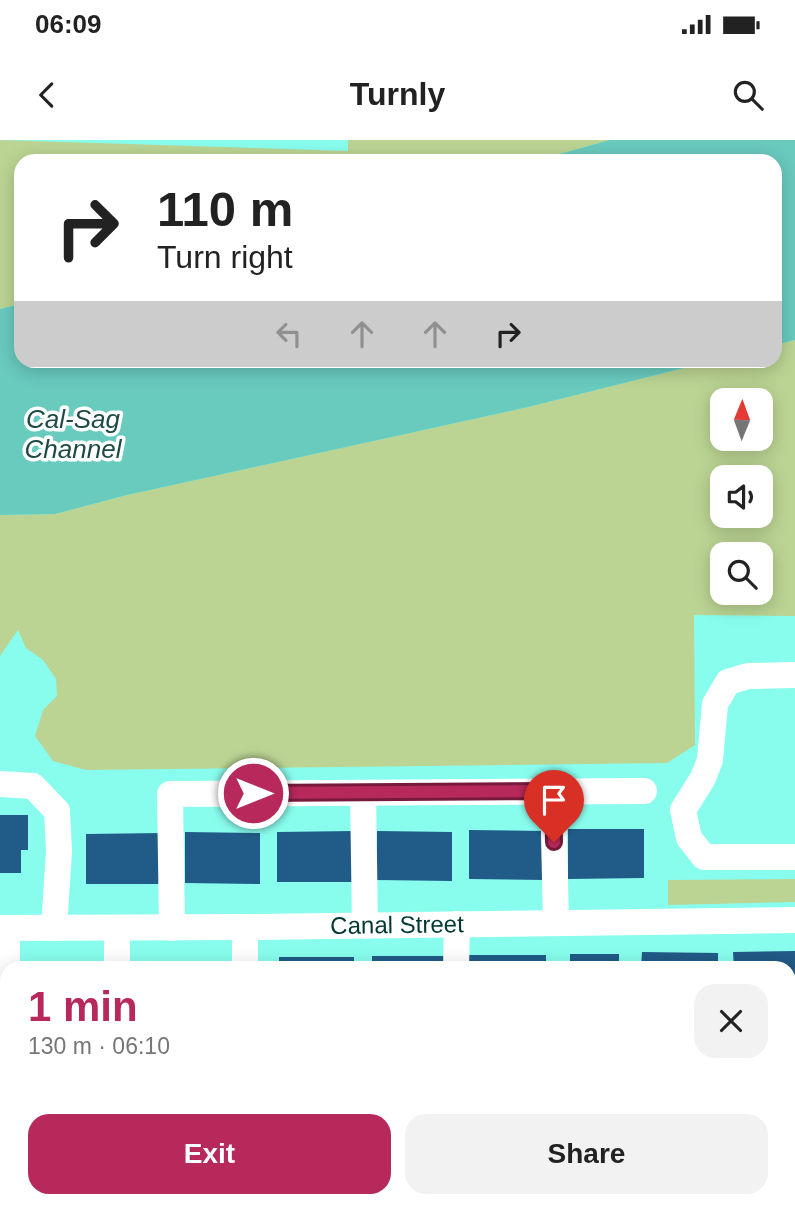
<!DOCTYPE html>
<html lang="en">
<head>
<meta charset="utf-8">
<style>
	body { margin:0; font-family:Arial,sans-serif; background:#f2f2f2; color:#222; height:100vh; display:flex; flex-direction:column; font-size:26px; white-space:nowrap }
	* { box-sizing:border-box; margin:0 }
	p { font-size:23px; color:#767676 }
	.icon { flex:none; width:38px; height:38px; fill:none; stroke:currentColor; stroke-width:2; stroke-linecap:round; stroke-linejoin:round }
	.map { position:relative; flex:1; overflow:hidden }
	.sheet { position:absolute; left:0px; top:821px; width:796px; height:247px; display:flex; flex-direction:column; background:#fff; border-radius:21px 21px 0 0; box-shadow:0 4px 18px #0003 }
	.sheet>* { flex:none }
	.banner { position:absolute; left:14px; top:14px; width:768px; height:214px; border-radius:21px; box-shadow:0 4px 18px #0003; background:#fff; color:#222; overflow:hidden }
	.needle { width:46px; rotate:1deg }
	.buttons { position:absolute; left:710px; top:248px; display:grid; gap:14px }
	.buttons a { display:grid; place-items:center; width:63px; height:63px; border-radius:14px; background:#fff; box-shadow:0 4px 18px #0003; font-size:35px }
	.pin { position:absolute; display:grid; place-items:center; width:60px; height:60px; color:#fff; margin:-72px -30px; border-radius:50% 50% 50% 0; rotate:-45deg; box-shadow:0 0 7px #0007 }
	.pin .icon { rotate:45deg }
	.me { position:absolute; width:77px; margin:-38px; rotate:90deg; stroke-linejoin:round; filter:drop-shadow(0 0 5px #0008) }
	.turn { display:flex; align-items:center; gap:24px; height:147px; padding:0 28px; font-size:32px }
	.turn .icon { width:91px; height:91px; stroke-width:2.5 }
	.turn b { display:block; font-size:49px; line-height:60px }
	.lanes { display:flex; align-items:center; height:66px; padding:0 28px; background:#0003; justify-content:center; gap:35px; direction:ltr }
	.lanes .off { opacity:.35 }
	.round { display:grid; place-items:center; flex:none; width:74px; height:74px; border-radius:21px; background:#f2f2f2 }
	.headline { display:flex; align-items:center; justify-content:space-between; height:119px; padding:0 28px }
	h1 { font-size:42px; font-weight:700; line-height:52px; color:#b7295b }
	.button { display:flex; gap:14px; margin-top:auto; padding:14px 28px }
	.button a { flex:1; height:80px; border-radius:21px; background:#b7295b; color:#fff; font-size:28px; font-weight:700; line-height:80px; text-align:center }
	.button a+a { background:#f2f2f2; color:#222 }
	.status { display:flex; justify-content:space-between; align-items:center; height:49px; padding:0 35px; background:#fff; direction:ltr }
	.status svg { height:19px; fill:currentColor }
	header { display:flex; justify-content:space-between; align-items:center; height:91px; padding:0 28px; background:#fff; font-size:32px; font-weight:700 }
	.map>svg:first-child { display:block }
	.green { fill:#bbd493; fill-rule:evenodd }
	.water { fill:#69cabe }
	.building { fill:#215b87 }
	.lines { fill:none; stroke-linecap:round; stroke-linejoin:round }
	.minor { stroke:#fff; stroke-width:26 }
	.route-casing { stroke:#771b3b; stroke-width:18 }
	.route { stroke:#b7295b; stroke-width:12 }
	.labels { text-anchor:middle; stroke-width:7; stroke-linejoin:round; paint-order:stroke }
	.street-label { font-size:24px; fill:#003934; stroke:#fff }
	.water-label { font-size:26px; font-style:italic; fill:#1e4a45; stroke:#fff }
</style>
</head>
<body>
<div class="status"><b>06:09</b><svg viewBox="0 0 49 12"><path d="M0 12V9h3v3zM5 12V6h3v6zM10 12V3h3v9zM15 12V0h3v12zM26 1h20v11H26zM47 4h2v5h-2z"/></svg></div>
<header><svg class="icon" aria-label="back" viewBox="0 0 24 24"><path d="M15 5l-7 7 7 7"/></svg>Turnly<svg class="icon" aria-label="search" viewBox="0 0 24 24"><circle cx="10" cy="10" r="6"/><path d="M15 15l6 6"/></svg></header>
<div class="map">
<svg width="795" height="1067" viewBox="0 0 795 1067">
	<rect width="100%" height="100%" fill="#88fdee"/>
	<g class="green">
		<path d="M0,0l348,11v-11h262l-76,21h-513v143l-21,5z"/>
		<path d="M795,200v276l-101,-1 1,130 -28,18 -581,7 -33,-9 -18,-25 8,-26 14,-14 -1,-17 -13,-19 -17,-12 -8,-18 -18,26v-141l55,-1 72,-19 401,-88 184,-46 63,-1v-15zM723,261h38v38h-38zM723,338h38v38h-38zM723,415h38v38h-38z"/>
		<path d="M795,739v23l-127,3v-25z"/>
		<path d="M795,976v91h-254l2,-7h246v-83z"/>
	</g>
	<g class="water">
		<path d="M610,0h185v200l-20,5v-184h-241z"/>
		<path d="M21,164v56l691,1 -184,46 -401,88 -72,19 -55,1v-206z"/>
	</g>
	<g class="building">
		<path d="M0,675h28v35h-7v23h-21z"/>
		<path d="M568,689h76v49l-76,1z"/>
		<path d="M469,690l77,1 -1,49 -76,-1z"/>
		<path d="M354,691v51h-77v-50z"/>
		<path d="M377,691l75,1v49l-76,-1z"/>
		<path d="M185,692l75,1v51l-75,-1z"/>
		<path d="M162,693v51h-76v-50z"/>
		<path d="M795,811v50l-6,1v-34h-55l-1,-16z"/>
		<path d="M642,812l76,1v15h-77z"/>
		<rect x="570" y="814" width="49" height="14"/>
		<rect x="469" y="815" width="77" height="13"/>
		<rect x="372" y="816" width="76" height="12"/>
		<rect x="279" y="817" width="75" height="11"/>
	</g>
	<g class="lines">
		<g class="minor">
			<path d="M795,535l-47,1 -20,6 -13,22 -5,56 -7,18 -20,32 6,28 15,19h91"/>
			<path d="M0,644l33,2 24,25 2,40 -5,77"/>
			<path d="M553,651l3,132"/>
			<path d="M363,653l2,133"/>
			<path d="M245,787v41"/>
			<path id="s1" d="M0,788l245,-1 550,-7"/>
			<path d="M117,788v40"/>
			<path d="M172,788l-2,-134 474,-3"/>
			<path d="M456,828l1,-44"/>
			<path d="M789,891h6"/>
			<path d="M789,955l6,-1"/>
			<path d="M6,1020l1,-232"/>
			<path d="M242,1067v-7"/>
			<path d="M284,1067l45,-7"/>
		</g>
	</g>
	<g class="lines">
		<g class="route-casing">
			<path id="route" d="M253,653l300,-2 1,51"/>
		</g>
		<use href="#route" class="route"/>
	</g>
	<g class="labels">
		<g class="street-label">
			<text dy="8" stroke="none"><textPath href="#s1" startOffset="397">Canal Street</textPath></text>
		</g>
		<g class="water-label">
			<text x="73" y="288">Cal-Sag<tspan x="73" dy="30">Channel</tspan></text>
		</g>
	</g>
</svg>
<div class="buttons">
<a><svg class="needle" viewBox="-14 -14 28 28"><path d="M0-13l5 13h-10z" fill="#e53935"/><path d="M0 13l5-13h-10z" fill="#767676"/></svg></a>
<a><svg class="icon" aria-label="sound" viewBox="0 0 24 24"><path d="M4 9h4l5-4v14l-5-4H4zM17 9q2 3 0 6"/></svg></a>
<a><svg class="icon" aria-label="search" viewBox="0 0 24 24"><circle cx="10" cy="10" r="6"/><path d="M15 15l6 6"/></svg></a>
</div>
<div class="pin" style="left:554px;top:702px;background:#d93025"><svg class="icon" aria-label="arrive" viewBox="0 0 24 24"><path d="M6 21V4h12l-3 4 3 4H6"/></svg></div>
<svg class="me" style="left:253px;top:653px" viewBox="-20 -20 40 40"><circle r="17" fill="#b7295b" stroke="#fff" stroke-width="3"/><path d="M0-11L8 9 0 5-8 9z" fill="#fff"/></svg>
<div class="banner">
<div class="turn"><svg class="icon" aria-label="right" viewBox="0 0 24 24"><path d="M7 20v-9h11M14 6l5 5-5 5"/></svg><div><b>110 m</b>Turn right</div></div>
<div class="lanes"><svg class="icon off" aria-label="left" viewBox="0 0 24 24"><path d="M17 20v-9H6M10 6l-5 5 5 5"/></svg><svg class="icon off" aria-label="ahead" viewBox="0 0 24 24"><path d="M12 20V5M6 11l6-6 6 6"/></svg><svg class="icon off" aria-label="ahead" viewBox="0 0 24 24"><path d="M12 20V5M6 11l6-6 6 6"/></svg><svg class="icon" aria-label="right" viewBox="0 0 24 24"><path d="M7 20v-9h11M14 6l5 5-5 5"/></svg></div>
</div>
<section class="sheet">
<div class="headline"><div><h1>1 min</h1><p>130 m · 06:10</p></div><a class="round"><svg class="icon" aria-label="close" viewBox="0 0 24 24"><path d="M6 6l12 12M18 6L6 18"/></svg></a></div>
<div class="button"><a>Exit</a><a>Share</a></div>
</section>
</div>
</body>
</html>
